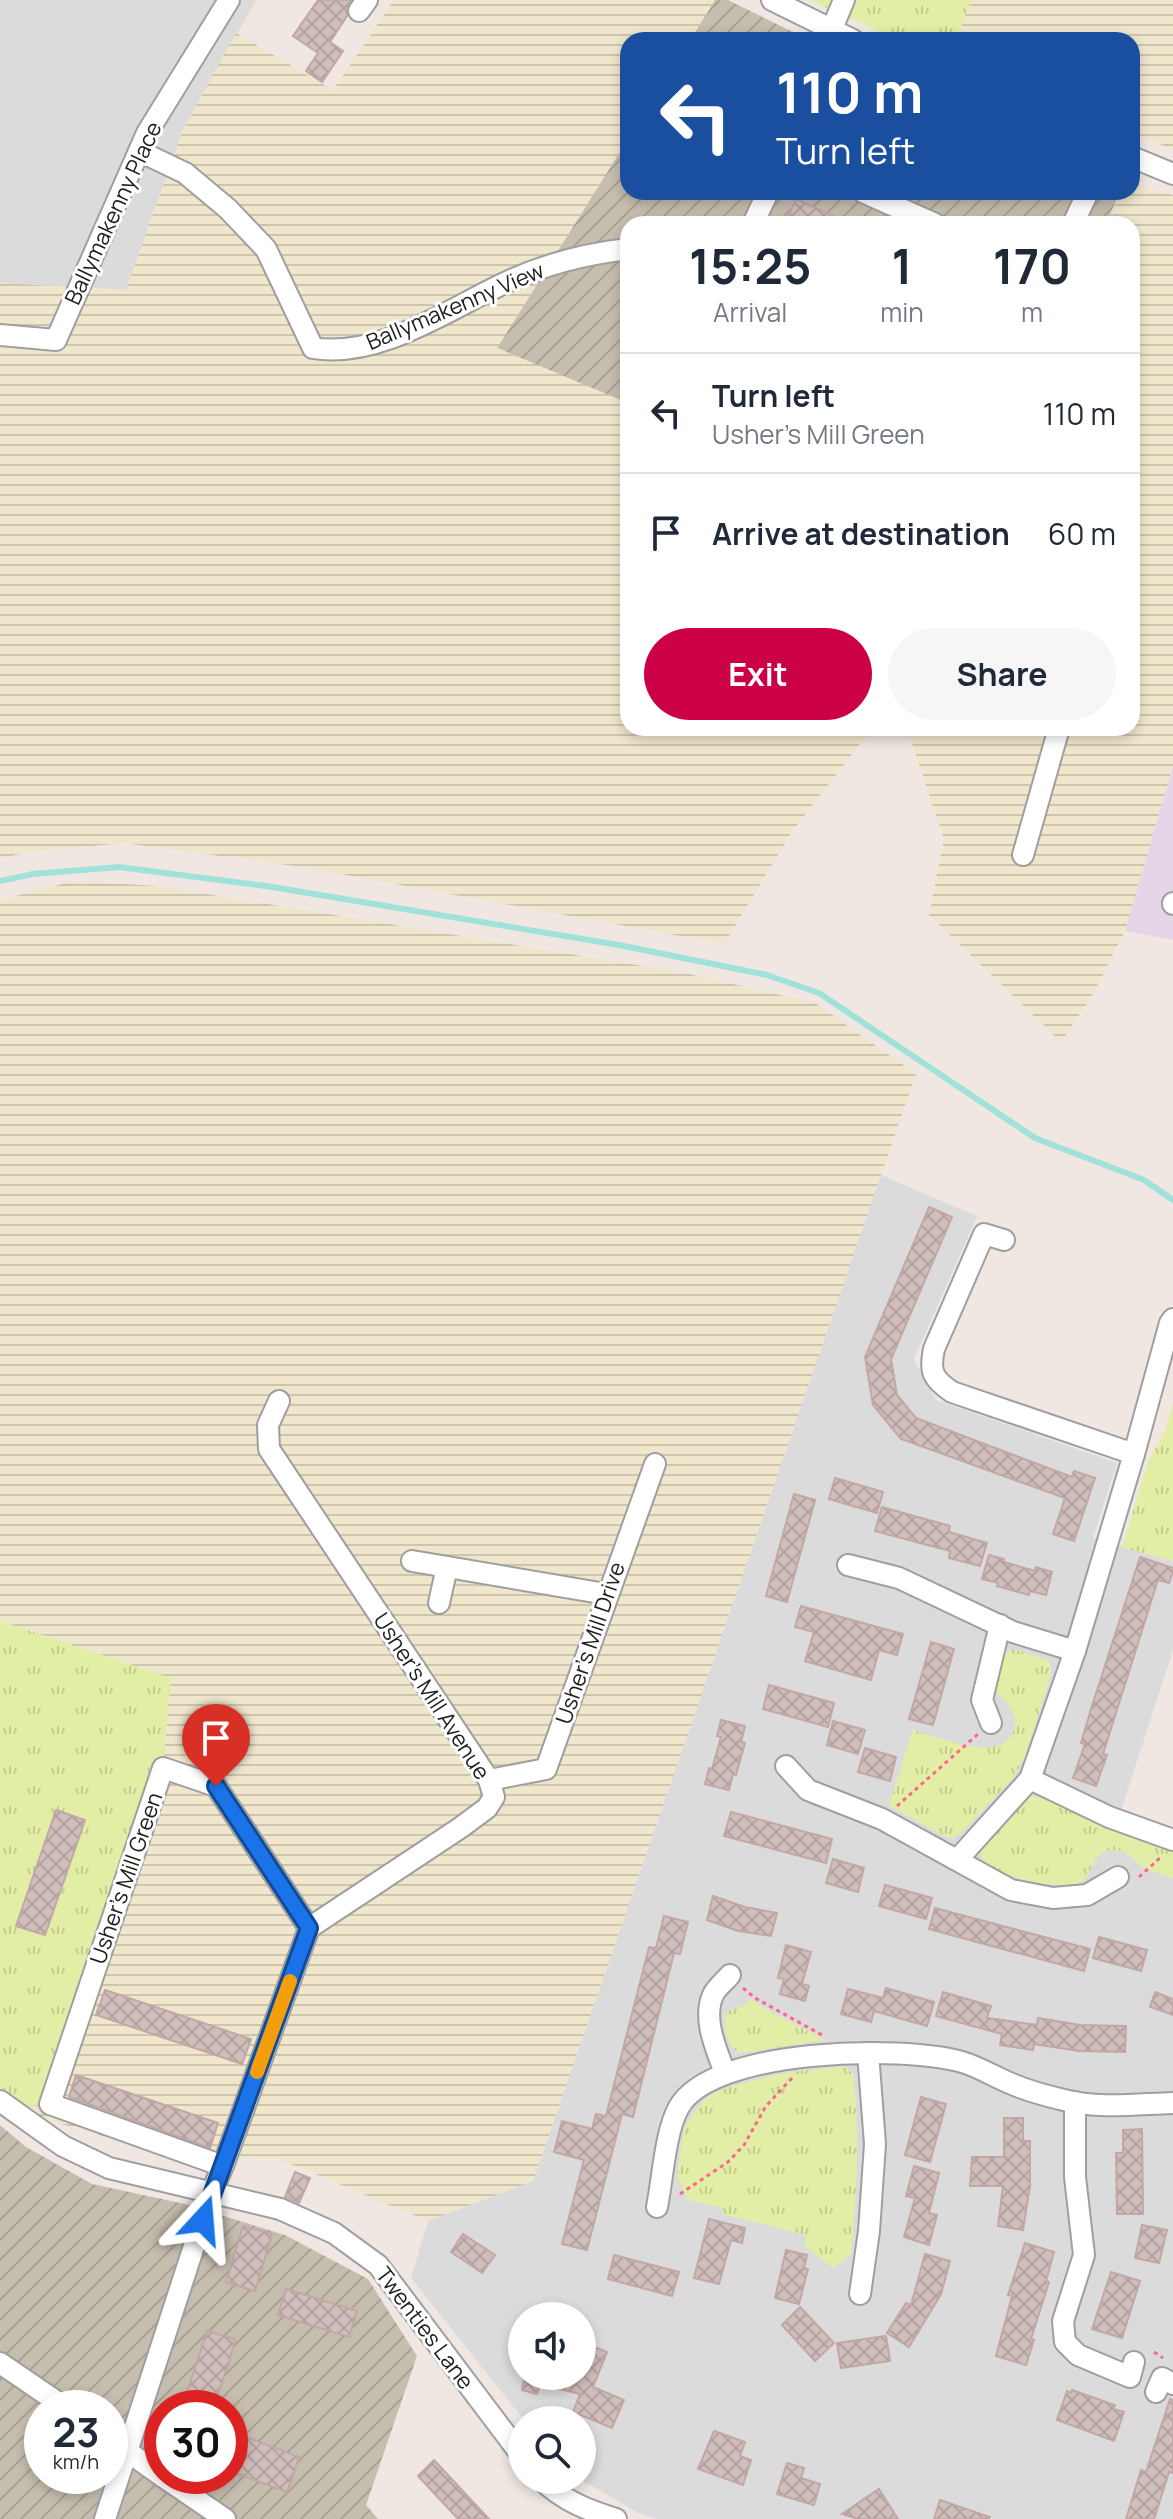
<!DOCTYPE html>
<html lang="en">
<head>
<meta charset="utf-8">
<style>
	body { margin:0; font-family:Manrope,sans-serif; background:#f6f6f7; color:#1f2937; height:100vh; display:flex; flex-direction:column; font-size:30px; white-space:nowrap }
	* { box-sizing:border-box; margin:0 }
	p { font-size:26px; color:#747a83 }
	.icon { flex:none; width:44px; height:44px; fill:none; stroke:currentColor; stroke-width:2; stroke-linecap:round; stroke-linejoin:round }
	.map { position:relative; flex:1; overflow:hidden }
	.drawer { position:absolute; left:620px; top:216px; width:520px; height:520px; display:flex; flex-direction:column; background:#fff; border-radius:24px; box-shadow:0 4px 12px #0003 }
	.drawer>* { flex:none }
	.top-card { position:absolute; left:620px; top:32px; width:520px; height:168px; border-radius:24px; box-shadow:0 4px 12px #0003; background:#1a4fa0; color:#fff; overflow:hidden }
	.fabs { position:absolute; left:508px; top:2302px; display:grid; gap:16px }
	.fabs a { display:grid; place-items:center; width:88px; height:88px; border-radius:50%; background:#fff; box-shadow:0 4px 12px #0003; font-size:40px }
	.speed { position:absolute; left:24px; top:2390px; display:flex; gap:16px; font-size:40px; font-weight:700; text-align:center }
	.speed>* { display:grid; place-content:center; width:104px; height:104px; border-radius:50%; background:#fff; box-shadow:0 4px 12px #0003; line-height:1 }
	.speed small { font-size:20px; font-weight:400 }
	.speed .limit { border:12px solid #d22; background:#fff; color:#111 }
	.pin { position:absolute; display:grid; place-items:center; width:68px; height:68px; color:#fff; margin:-82px -34px; border-radius:50% 50% 50% 0; rotate:-45deg; box-shadow:0 0 8px #0007 }
	.pin .icon { rotate:45deg }
	.me { position:absolute; width:88px; margin:-44px; rotate:19deg; stroke-linejoin:round; filter:drop-shadow(0 0 6px #0008) }
	.turn { display:flex; align-items:center; gap:28px; height:168px; padding:0 24px; font-size:36px }
	.turn .icon { width:104px; height:104px; stroke-width:2.5 }
	.turn b { display:block; font-size:56px; line-height:68px }
	.eta { display:flex; justify-content:space-evenly; align-items:center; height:136px; text-align:center }
	.eta b { font-size:48px; font-weight:700; line-height:56px }
	.button { display:flex; gap:16px; margin-top:auto; padding:16px 24px }
	.button a { flex:1; height:92px; border-radius:48px; background:#cb0046; color:#fff; font-size:32px; font-weight:700; line-height:92px; text-align:center }
	.button a+a { background:#f6f6f7; color:#1f2937 }
	ul { padding:0; list-style:none }
	li { display:flex; align-items:center; gap:24px; height:120px; padding:0 24px; border-top:2px solid #e0e1e3 }
	li div { flex:1 }
	li b { display:block; font-size:30px }
	li em { font-style:normal }
	.map>svg:first-child { display:block }
	.residential { fill:#dcdbdb; fill-rule:evenodd }
	.industrial { fill:#e6d4e9 }
	.construction { fill:url(#construction-furrows); fill-rule:evenodd }
	.farmland { fill:url(#farmland-rules) }
	.grass { fill:url(#grass-tufts) }
	.lines { fill:none; stroke-linecap:round; stroke-linejoin:round }
	.stream { stroke:#a0e1d9; stroke-width:6 }
	.building { fill:url(#building-cross-hatch); stroke:#c2a7a4; stroke-width:2 }
	.minor-casing { stroke:#9f9f9f; stroke-width:24 }
	.path { stroke:#ff648a; stroke-width:3; stroke-dasharray:4 4; stroke-linecap:butt }
	.minor { stroke:#fff; stroke-width:20 }
	.route-casing { stroke:#114b97; stroke-width:20 }
	.route { stroke:#1a73e8; stroke-width:14 }
	.slow { stroke:#f59e0b; stroke-width:14 }
	.labels { text-anchor:middle; stroke-width:6; stroke-linejoin:round; paint-order:stroke }
	.street-label { font-size:22px; fill:#1e1e1e; stroke:#fff }
</style>
</head>
<body>
<div class="map">
<svg width="1173" height="2519" viewBox="0 0 1173 2519">
	<defs>
		<pattern id="construction-furrows" width="10" height="10" patternUnits="userSpaceOnUse" patternTransform="scale(2)"><rect width="10" height="10" fill="#c5bdae"/><path d="M-1 1l2-2M0 10L10 0M9 11l2-2" fill="none" stroke="#a9a295"/></pattern>
		<pattern id="farmland-rules" width="6" height="5" patternUnits="userSpaceOnUse" patternTransform="scale(2)"><rect width="6" height="5" fill="#f0e6cc"/><path d="M0 2.5h6" fill="none" stroke="#cdc5af"/></pattern>
		<pattern id="grass-tufts" width="24" height="20" patternUnits="userSpaceOnUse" patternTransform="scale(2)"><rect width="24" height="20" fill="#e2eea5"/><path d="M3 7l-1-3M5 7V3M7 7l1-3M15 17l-1-3M17 17v-4M19 17l1-3" fill="none" stroke="#c1cc8e"/></pattern>
		<pattern id="building-cross-hatch" width="8" height="8" patternUnits="userSpaceOnUse" patternTransform="scale(2)"><rect width="8" height="8" fill="#d0bebc"/><path d="M0 0l8 8M0 8l8-8" fill="none" stroke="#b2a3a1"/></pattern>
	</defs>
	<rect width="100%" height="100%" fill="#f0e7e3"/>
	<g class="residential">
		<path d="M0,0h256l-73,130 -57,160 -126,-7z"/>
		<path d="M881,1175l96,41 -63,143 22,41 181,63 -24,75 80,23v89l-57,176 57,23v670h-515l-20,-6 -56,-33v-60h-58l-113,-142 17,-57 105,-40zM522,2316h60v60h-60z"/>
	</g>
	<path class="industrial" d="M1173,765v175l-48,-9z"/>
	<g class="construction">
		<path d="M715,0h13l81,40h-119z"/>
		<path d="M628,139v53h492l-14,32h-478v180l-131,-56z"/>
		<path d="M0,2125l26,22 66,37 93,20 100,31 83,44 49,77 -51,149 12,14h-378zM42,2408h68v68h-68zM162,2408h68v68h-68z"/>
	</g>
	<g class="farmland">
		<path d="M394,0h321l-25,40h-62v99l-131,209 131,55v325h244l-81,105 -67,111 -422,-77 -179,-24 -92,9 -31,6v-575l126,7 57,-160 53,-97 97,57z"/>
		<path d="M971,0h202v149l-41,-15v-94h-176z"/>
		<path d="M1132,183l41,12v570l-48,166 -33,65 -31,46 -132,-127 15,-76 -33,-98 -13,-13h234v-504h-26l14,-32h12z"/>
		<path d="M74,881l84,5 527,87 130,30 101,71 -383,1107 -105,40 -149,-62 -100,-1 -172,-50 163,-430 -170,-57v-721z"/>
	</g>
	<g class="grass">
		<path d="M810,0h161l-15,40h-59z"/>
		<path d="M1173,1402v159l-51,-14 26,-85 17,-31z"/>
		<path d="M0,1621l171,57 -8,90 -113,336 -43,4 -7,-10z"/>
		<path d="M1013,1649l32,10 5,4 1,10 -26,84 -13,22 -49,52 -10,7 -9,-2 -55,-31 24,-75c25,7 88,34 100,2 3,-7 3,-12 0,-19 -3,-9 -14,-17 -19,-25l5,-31z"/>
		<path d="M1030,1797h9l134,52v29c-10,-3 -21,-6 -30,-11 -6,-3 -8,-9 -14,-12 -21,-13 -36,1 -41,21l-13,10c-20,0 -95,-7 -95,-35 0,-10 11,-18 17,-25 11,-11 19,-22 33,-29z"/>
		<path d="M751,1999l18,12 56,29 -84,13c-15,-4 -18,-27 -15,-41l19,-7z"/>
		<path d="M844,2066l9,8c7,61 4,119 -2,180l-18,14 -28,-22 1,-11 -84,-21 2,-6 -36,-8 -11,-23 7,-48 13,-21 13,-13 22,-9 46,-12z"/>
	</g>
	<g class="lines">
		<path class="stream" d="M0,881l33,-7 86,-7 147,19 353,59 148,30 52,18 216,145 109,42 29,20"/>
	</g>
	<g class="building">
		<path d="M318,0h33l-5,9 1,7 -17,26 13,9 -21,31 -16,-11 12,-18 -25,-17z"/>
		<path d="M796,199l55,25h-66z"/>
		<path d="M929,1207l23,10 -61,142 6,36 19,23 156,59 2,-6 21,7 -21,63 -21,-7 12,-36 -164,-59 -28,-34 -8,-48z"/>
		<path d="M835,1478l48,14 -6,21 -48,-14z"/>
		<path d="M794,1494l21,6 -28,102 -21,-6z"/>
		<path d="M882,1507l68,19 -1,6 38,11 -7,23 -31,-8 1,-7 -75,-20z"/>
		<path d="M989,1555l15,4v3l31,9 1,-4 16,5 -6,23 -16,-4 -1,4 -32,-9 1,-3 -16,-4z"/>
		<path d="M1140,1557l33,11v3l-4,12 -11,-3 -55,174 4,1 -11,31 -23,-8 12,-34 -4,-1 11,-37z"/>
		<path d="M801,1606l102,28 -6,21 -18,-5 -8,30 -66,-19 9,-29 -19,-5z"/>
		<path d="M931,1642l23,7 -21,76 -24,-6z"/>
		<path d="M769,1685l65,18 -6,24 -65,-18z"/>
		<path d="M721,1720l24,6 -4,16 4,1 -9,32 -3,-1 -4,16 -24,-6 4,-16 3,1 9,-32 -4,-1z"/>
		<path d="M833,1721l32,9 -7,24 -31,-9z"/>
		<path d="M865,1748l31,9 -6,24 -32,-9z"/>
		<path d="M56,1810l29,10 -40,115 -29,-9z"/>
		<path d="M731,1812l101,27 -6,24 -102,-27z"/>
		<path d="M833,1859l31,9 -6,24 -32,-9z"/>
		<path d="M885,1885l47,13 -6,21 -47,-13z"/>
		<path d="M713,1896l32,11 32,6 -6,23 -33,-5 -31,-11z"/>
		<path d="M935,1908l155,41 -6,22 -155,-42z"/>
		<path d="M664,1916l24,6 -8,32 -6,-1 -41,164 -11,-3 -35,136 -25,-6 22,-84 -30,-8 8,-31 30,8 4,-15 10,2 43,-169 7,1z"/>
		<path d="M1099,1937l48,13 -6,21 -48,-13z"/>
		<path d="M786,1945l25,7 -9,32 7,2 -4,15 -25,-7 4,-15 -6,-1z"/>
		<path d="M886,1988l48,14 -7,24 -53,-15 -3,11 -30,-8 7,-25 35,9z"/>
		<path d="M105,1990l146,49 -9,25 -146,-49z"/>
		<path d="M943,1992l48,14 -4,12 50,7 1,-7 42,7 46,1 -1,26 -46,-1 -45,-7 -1,6 -33,-5 2,-11 -66,-18z"/>
		<path d="M1155,1992l18,7v16l-23,-8z"/>
		<path d="M76,2075l142,48 -8,25 -141,-51z"/>
		<path d="M921,2097l25,7 -16,58 -25,-7z"/>
		<path d="M1004,2118h19v23h7v45l-7,44 -25,-4 5,-40h-33l2,-29h32z"/>
		<path d="M1142,2129l1,85h-26l-1,-61h7v-23z"/>
		<path d="M914,2166l25,7 -10,40 8,2 -8,30 -25,-8 11,-39 -9,-2z"/>
		<path d="M295,2172l15,6 -11,25 -14,-6z"/>
		<path d="M709,2219l36,9 -3,15 -11,-3 -12,44 -25,-6z"/>
		<path d="M1142,2225l25,5 -8,33 -24,-5z"/>
		<path d="M243,2226l29,8 -17,57 -29,-9z"/>
		<path d="M463,2234l32,21 -13,18 -31,-21z"/>
		<path d="M1025,2243l29,9 -8,29 3,1 -18,57 3,1 -8,25 -30,-9 16,-60 -4,-1z"/>
		<path d="M786,2250l21,5 -3,13 4,1 -9,35 -24,-6z"/>
		<path d="M925,2254l25,7 -9,33 -32,53 -22,-14 19,-30 5,2z"/>
		<path d="M614,2255l65,17 -7,24 -64,-17z"/>
		<path d="M1111,2272l29,9 -18,57 -30,-9z"/>
		<path d="M286,2289l71,22 -8,26 -71,-22z"/>
		<path d="M800,2307l34,36 -19,18 -33,-36z"/>
		<path d="M207,2331l28,8 -6,23 -16,46h-31z"/>
		<path d="M886,2336l4,25 -49,7 -4,-25z"/>
		<path d="M582,2342l25,10 -14,35 31,13 -12,28 -39,-16 7,-18 -40,-10 -3,10 -15,-4 3,-14h57z"/>
		<path d="M1072,2390l43,15 -2,4 11,3 -10,29 -57,-21 10,-29 4,2z"/>
		<path d="M1170,2399l3,1v73l-4,-1 -15,47h-28l15,-49 5,2z"/>
		<path d="M714,2431l31,11 -5,14 11,4 -8,25 -45,-16z"/>
		<path d="M238,2434l61,23 -12,35 -57,-21v-15z"/>
		<path d="M434,2460l55,59h-31l-40,-43z"/>
		<path d="M787,2463l17,5 -3,10 19,6 -6,21 -37,-11z"/>
		<path d="M879,2489l19,30h-40l-16,-5z"/>
		<path d="M940,2500l50,17 -1,2h-55z"/>
	</g>
	<g class="lines">
		<g class="minor-casing">
			<g id="minor">
				<path d="M772,0l81,40"/>
				<path d="M359,11l8,-11"/>
				<path d="M831,31l13,-31"/>
				<path d="M139,151l46,22 43,36 38,40 47,99c67,11 137,-40 196,-67 39,-18 76,-27 119,-32"/>
				<path d="M1132,157l41,17"/>
				<path d="M863,192l72,32"/>
				<path d="M753,224l15,-32"/>
				<path d="M1073,224l15,-32"/>
				<path d="M0,335l56,5 91,-207 82,-133"/>
				<path d="M1023,855l36,-127"/>
				<path d="M1173,903v1"/>
				<path d="M1004,1240l-20,-6 -50,115c-5,23 -1,30 18,43l182,62"/>
				<path d="M279,1401l-11,24 1,24 220,331 5,17 -7,11 -27,20 -151,100"/>
				<path d="M412,1561l194,33"/>
				<path d="M848,1565l51,13 114,54 62,19"/>
				<path d="M439,1603l8,-36"/>
				<path d="M991,1723l-9,-23 18,-75"/>
				<path d="M786,1766l22,24 74,29 129,71 42,8 34,-3 31,-18"/>
				<path d="M1030,1779l79,38 64,23"/>
				<path d="M489,1780l57,-11 109,-305"/>
				<path d="M957,1860l73,-81 45,-128 59,-197 36,-131 3,-4"/>
				<path d="M725,2073c-8,-22 -23,-54 -12,-78 3,-7 12,-14 17,-20"/>
				<path d="M0,2101l63,45 46,22 171,41 54,24 44,32 144,191"/>
				<path d="M1075,2102v75l9,78 -21,66 2,21 13,13 52,22 4,-15"/>
				<path d="M657,2207c6,-30 8,-75 22,-100 34,-59 223,-62 283,-45 17,5 33,15 50,22 16,7 35,12 52,16 35,9 73,4 109,3"/>
				<path d="M860,2294l9,-63 6,-87 -7,-91"/>
				<path d="M0,2363l66,45"/>
				<path d="M1156,2392l6,-14 11,6"/>
				<path d="M110,2439l52,37"/>
				<path d="M162,2476l63,43"/>
				<path d="M542,2480c22,21 45,30 74,39"/>
				<path d="M105,2519l107,-328 11,-25 86,-238 -93,-142 -53,-18 -113,336 173,62"/>
			</g>
		</g>
		<g class="path">
			<path d="M897,1806l81,-72"/>
			<path d="M1139,1877l23,-21"/>
			<path d="M743,1988l12,10 67,37"/>
			<path d="M680,2194l48,-32 16,-17 22,-39 26,-28"/>
			<path d="M1154,2352l9,6"/>
		</g>
		<use href="#minor" class="minor"/>
	</g>
	<g class="lines">
		<g class="route-casing">
			<path id="route" d="M203,2220l106,-292 -93,-142"/>
		</g>
		<use href="#route" class="route"/>
		<path class="slow" d="M257,2072l33,-91"/>
	</g>
	<g class="labels">
		<g class="street-label">
			<text transform="translate(113 213) rotate(-65)" y="8">Ballymakenny Place</text>
			<text transform="translate(455 306) rotate(-23)" y="8">Ballymakenny View</text>
			<text transform="translate(590 1643) rotate(-71)" y="8">Usher's Mill Drive</text>
			<text transform="translate(432 1696) rotate(57)" y="8">Usher's Mill Avenue</text>
			<text transform="translate(126 1878) rotate(-71)" y="8">Usher's Mill Green</text>
			<text transform="translate(425 2328) rotate(53)" y="8">Twenties Lane</text>
		</g>
	</g>
</svg>
<div class="fabs">
<a><svg class="icon" aria-label="sound" viewBox="0 0 24 24"><path d="M4 9h4l5-4v14l-5-4H4zM17 9q2 3 0 6"/></svg></a>
<a><svg class="icon" aria-label="search" viewBox="0 0 24 24"><circle cx="10" cy="10" r="6"/><path d="M15 15l6 6"/></svg></a>
</div>
<div class="speed"><div>23<small>km/h</small></div><div class="limit">30</div></div>
<div class="pin" style="left:216px;top:1786px;background:#d93025"><svg class="icon" aria-label="arrive" viewBox="0 0 24 24"><path d="M6 21V4h12l-3 4 3 4H6"/></svg></div>
<svg class="me" style="left:203px;top:2220px" viewBox="-20 -20 40 40"><path d="M0-17L14 15 0 8-14 15z" fill="#1a73e8" stroke="#fff" stroke-width="4"/></svg>
<div class="top-card">
<div class="turn"><svg class="icon" aria-label="left" viewBox="0 0 24 24"><path d="M17 20v-9H6M10 6l-5 5 5 5"/></svg><div><b>110 m</b>Turn left</div></div>
</div>
<section class="drawer">
<div class="eta">
<div><b>15:25</b><p>Arrival</p></div>
<div><b>1</b><p>min</p></div>
<div><b>170</b><p>m</p></div>
</div>
<ul>
<li><svg class="icon" aria-label="left" viewBox="0 0 24 24"><path d="M17 20v-9H6M10 6l-5 5 5 5"/></svg><div><b>Turn left</b><p>Usher's Mill Green</p></div><em>110 m</em></li>
<li><svg class="icon" aria-label="arrive" viewBox="0 0 24 24"><path d="M6 21V4h12l-3 4 3 4H6"/></svg><div><b>Arrive at destination</b></div><em>60 m</em></li>
</ul>
<div class="button"><a>Exit</a><a>Share</a></div>
</section>
</div>
</body>
</html>
